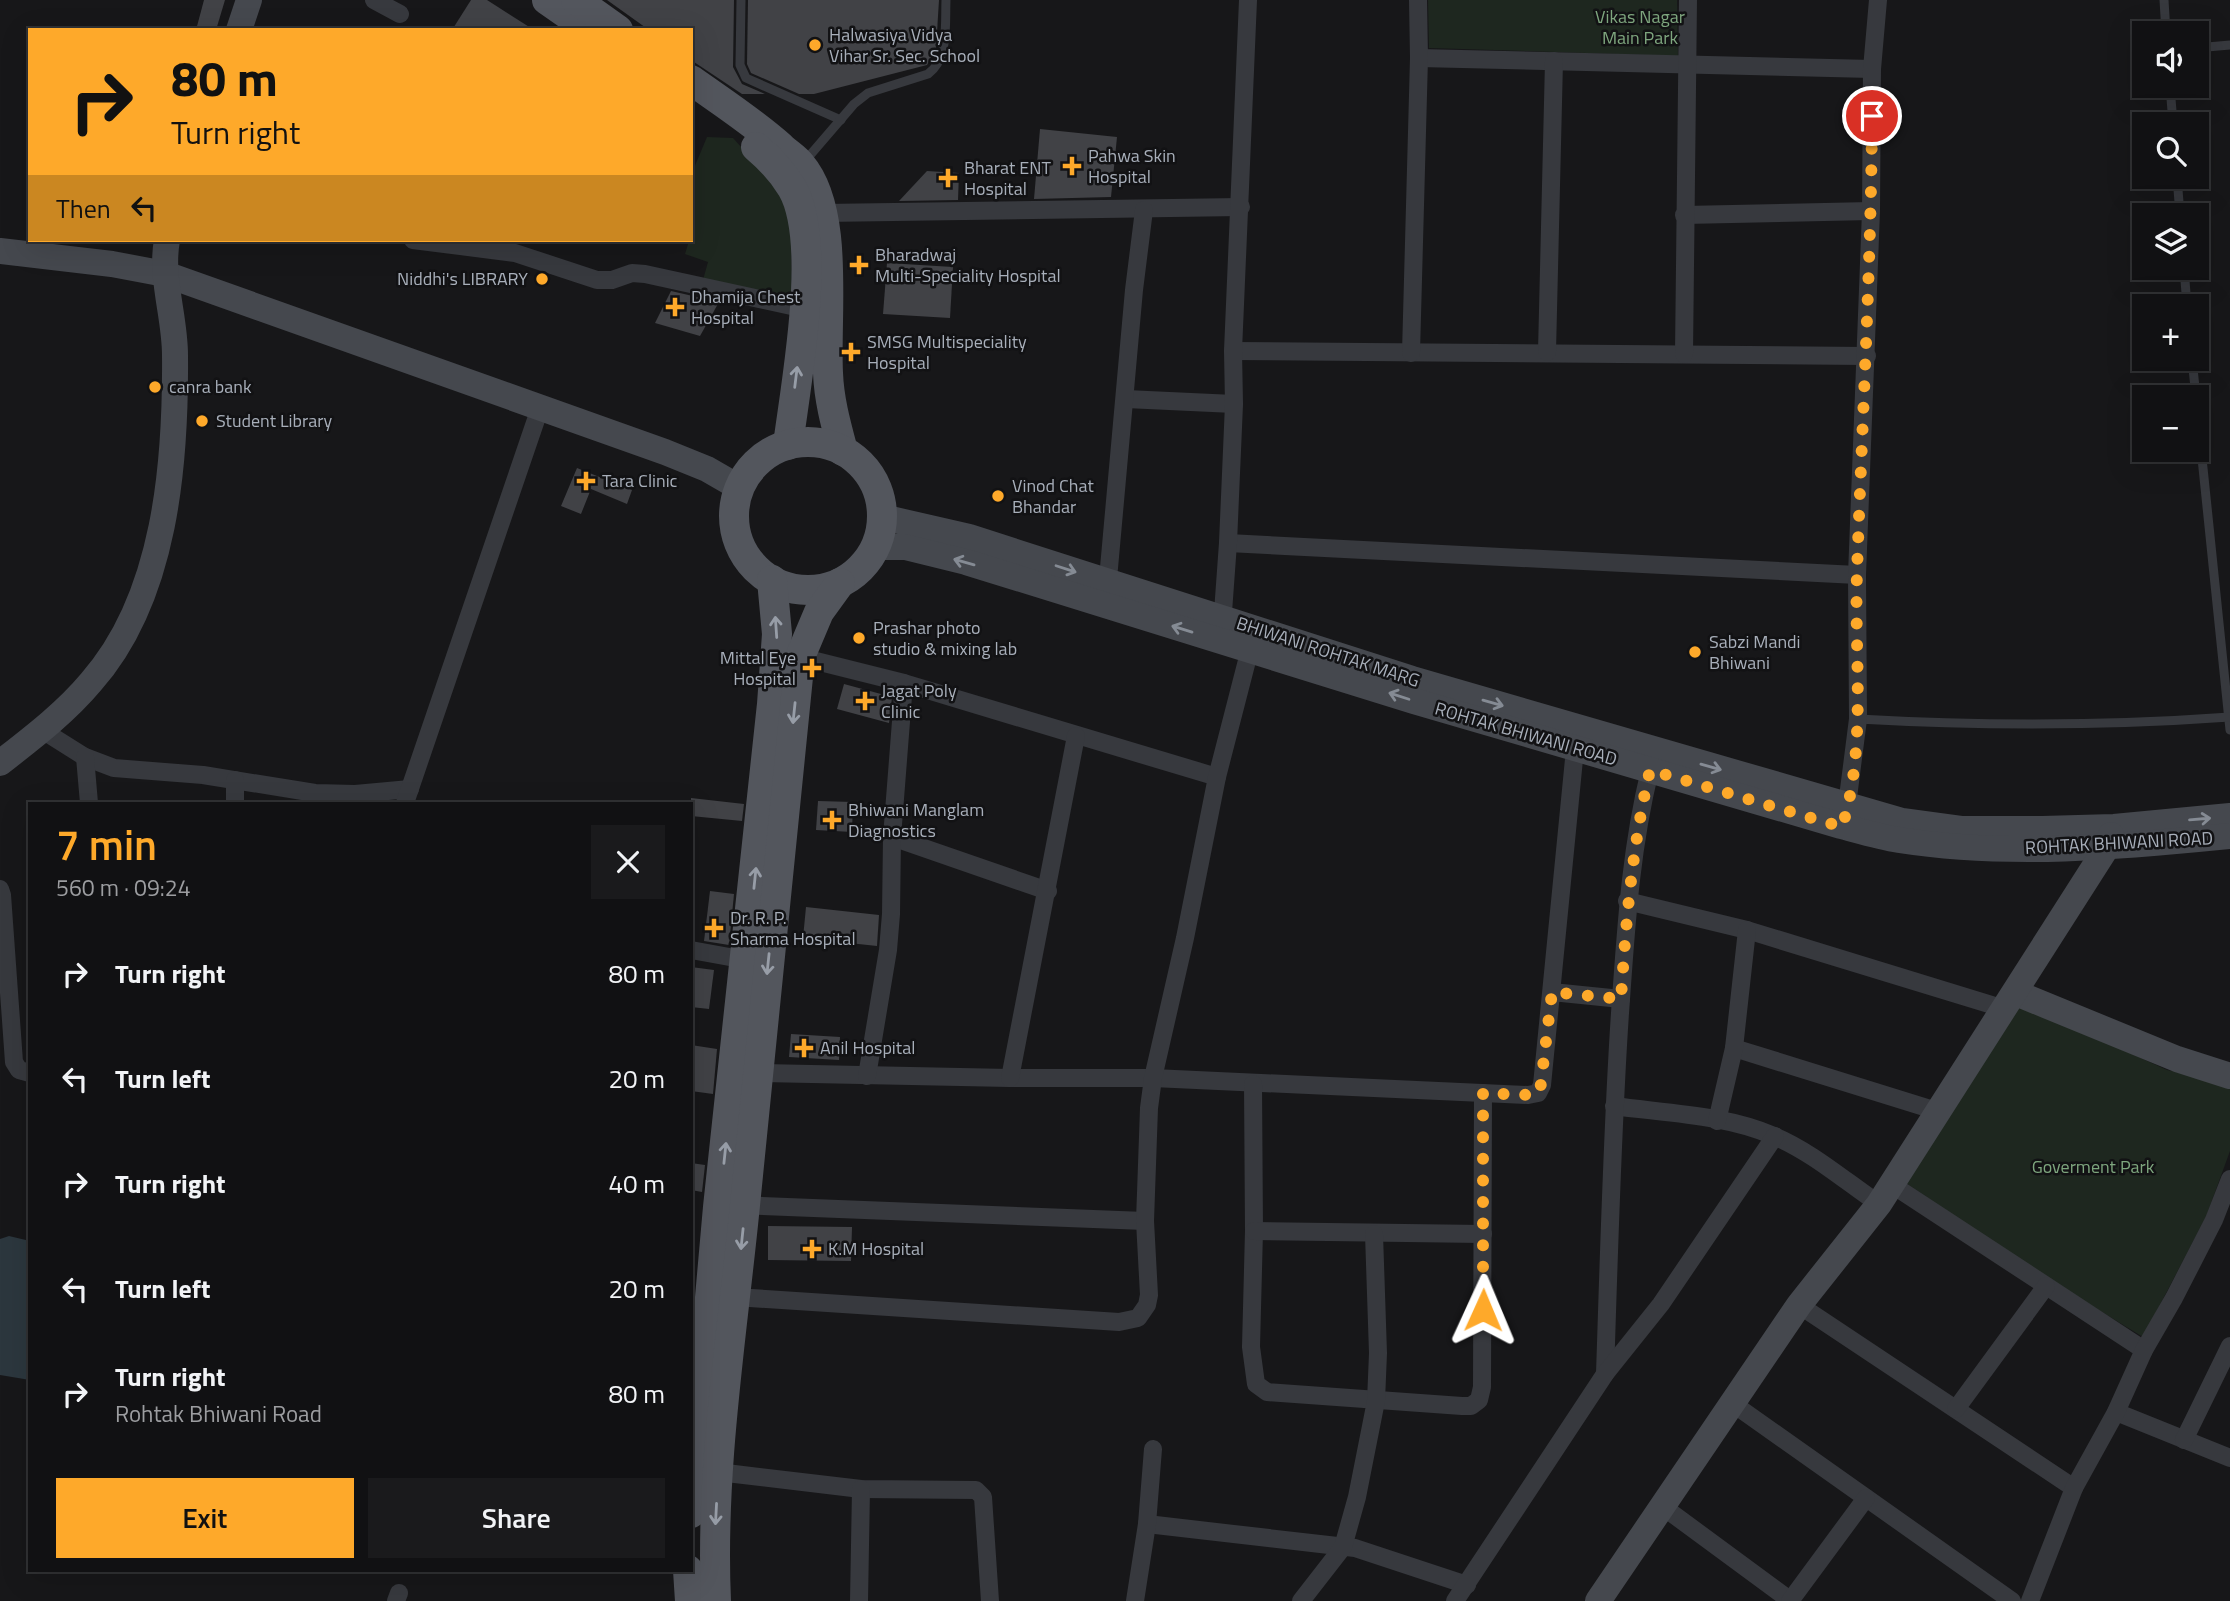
<!DOCTYPE html>
<html lang="en">
<head>
<meta charset="utf-8">
<style>
	body { margin:0; font-family:"Titillium Web",sans-serif; background:#1a1a1c; color:#f1f3f6; height:100vh; display:flex; flex-direction:column; font-size:26px; white-space:nowrap }
	* { box-sizing:border-box; margin:0 }
	p { font-size:23px; color:#9c9da0 }
	.icon { flex:none; width:38px; height:38px; fill:none; stroke:currentColor; stroke-width:2; stroke-linecap:round; stroke-linejoin:round }
	.map { position:relative; flex:1; overflow:hidden }
	.drawer { position:absolute; left:28px; top:802px; width:665px; height:770px; display:flex; flex-direction:column; background:#111113; border-radius:0px; box-shadow:0 7px 28px #0002,0 0 0 2px #303133 }
	.drawer>* { flex:none }
	.banner { position:absolute; left:28px; top:28px; width:665px; height:214px; border-radius:0px; box-shadow:0 7px 28px #0002,0 0 0 2px #303133; background:#fea92a; color:#111; overflow:hidden }
	.fabs { position:absolute; left:2132px; top:21px; display:grid; gap:14px }
	.fabs a { display:grid; place-items:center; width:77px; height:77px; border-radius:0px; background:#111113; box-shadow:0 7px 28px #0002,0 0 0 2px #303133; font-size:35px }
	.pin { position:absolute; display:grid; place-items:center; width:60px; height:60px; color:#fff; margin:-30px; border:4px solid #fff; border-radius:50%; box-shadow:0 2px 7px #0007 }
	.me { position:absolute; width:77px; margin:-38px; rotate:1deg; stroke-linejoin:round; filter:drop-shadow(0 0 5px #0008) }
	.turn { display:flex; align-items:center; gap:24px; height:147px; padding:0 28px; font-size:32px }
	.turn .icon { width:91px; height:91px; stroke-width:2.5 }
	.turn b { display:block; font-size:49px; line-height:60px }
	.then { display:flex; align-items:center; height:66px; padding:0 28px; background:#0003; gap:14px; font-size:26px }
	.round { display:grid; place-items:center; flex:none; width:74px; height:74px; border-radius:0px; background:#1a1a1c }
	.summary { display:flex; align-items:center; justify-content:space-between; height:119px; padding:0 28px }
	h1 { font-size:42px; font-weight:600; line-height:52px; color:#fea92a }
	.button { display:flex; gap:14px; margin-top:auto; padding:14px 28px }
	.button a { flex:1; height:80px; border-radius:0px; background:#fea92a; color:#111; font-size:28px; font-weight:600; line-height:80px; text-align:center }
	.button a+a { background:#1a1a1c; color:#f1f3f6 }
	ul { padding:0; list-style:none }
	li { display:flex; align-items:center; gap:21px; height:105px; padding:0 28px }
	li div { flex:1 }
	li b { display:block; font-size:26px }
	li em { font-style:normal }
	.map>svg:first-child { display:block }
	.green { fill:#1e271f }
	.water { fill:#2c373e }
	.building { fill:#414246 }
	.lines { fill:none; stroke-linecap:round; stroke-linejoin:round }
	.lane { stroke:#37393e; stroke-width:9 }
	.street { stroke:#37393e; stroke-width:18 }
	.secondary { stroke:#45484e; stroke-width:26 }
	.primary { stroke:#53565d; stroke-width:30 }
	.oneway { stroke:#979da7 }
	.oneway2 { stroke:#858b94 }
	.route { stroke:#fea92a; stroke-width:12; stroke-dasharray:0 21.6 }
	.poi-dot { fill:#fea92a; stroke:#121214; stroke-width:2.5 }
	.labels { text-anchor:middle; stroke-width:5; stroke-linejoin:round; paint-order:stroke }
	.park-label { font-size:18px; fill:#7ea67e; stroke:#121214 }
	.poi-label { font-size:18px; fill:#a8afba; stroke:#121214; text-anchor:start }
	.street-label { font-size:18px; fill:#a8afba; stroke:#121214 }
</style>
</head>
<body>
<div class="map">
<svg width="2230" height="1601" viewBox="0 0 2230 1601">
	<rect width="100%" height="100%" fill="#171719"/>
	<g class="green">
		<path d="M1428,0h249l1,56 -249,-8z"/>
		<path d="M707,137l26,1 44,49 14,37 1,72 -89,-16 5,-18 -23,-8 7,-23 -1,-56z"/>
		<path d="M2017,1001l150,69 63,14v67l-24,66 -63,120 -97,-59 -143,-97z"/>
	</g>
	<path class="water" d="M9,1236l21,5v139l-30,-5v-136z"/>
	<g class="building">
		<path d="M204,0h21l-9,30h-20z"/>
		<path d="M471,0h16l47,30h-82z"/>
		<path d="M607,0h127l-1,67 9,17 23,10h-23l-51,-34v-30h-42z"/>
		<path d="M748,0h191l-3,49 -9,16 -113,29h-15l-48,-21 -4,-9z"/>
		<path d="M1040,129l77,8 -6,60 -77,2z"/>
		<path d="M927,171l32,2 -1,27 -59,1z"/>
		<path d="M887,263l66,4 -3,51 -67,-4z"/>
		<path d="M671,291l48,11 -19,34 -45,-13z"/>
		<path d="M577,468l55,22 -5,14 -36,-15 -10,25 -20,-8z"/>
		<path d="M844,684l48,13 -3,26 -52,-14z"/>
		<path d="M691,798l53,6 -2,17 -51,-5z"/>
		<path d="M818,801l35,1 -1,30 -36,-2z"/>
		<path d="M710,891l24,3 -5,51 -25,-4z"/>
		<path d="M806,907l73,8 -2,31 -74,-8z"/>
		<path d="M691,967l23,3 -5,39 -18,-2z"/>
		<path d="M791,1034l49,3 -1,23 -50,-3z"/>
		<path d="M691,1045l26,4 -4,45 -22,-3z"/>
		<path d="M691,1163l14,2 -3,27 -11,-2z"/>
		<path d="M768,1226l84,1 -1,34 -83,-1z"/>
	</g>
	<g class="lines">
		<g class="lane">
			<path d="M741,0l-1,65 6,13 95,42"/>
			<path d="M2164,0l2,33"/>
			<path d="M2196,48l34,-3"/>
			<path d="M2170,86l3,38"/>
			<path d="M805,161l49,-57 14,-11 60,-19c21,-15 17,-50 18,-74"/>
			<path d="M2177,177l3,38"/>
			<path d="M2184,268l3,38"/>
			<path d="M2192,359l4,38"/>
			<path d="M2196,400l34,330"/>
			<path d="M1858,719c124,7 248,7 372,-2"/>
		</g>
		<g class="street">
			<path d="M374,0l26,14"/>
			<path d="M1419,58l453,11"/>
			<path d="M823,213l418,-6"/>
			<path d="M1684,215l187,-4"/>
			<path d="M413,240l102,13 82,27h15l20,-7 13,1 160,35"/>
			<path d="M1233,351l634,5"/>
			<path d="M1547,352l7,-291"/>
			<path d="M1411,353l8,-295 -1,-58"/>
			<path d="M1684,354l4,-354"/>
			<path d="M1126,399l108,5"/>
			<path d="M1228,543l629,32"/>
			<path d="M1107,590l27,-300 10,-80"/>
			<path d="M1222,626l6,-83 6,-139 -1,-53 15,-351"/>
			<path d="M800,657l104,26 313,94"/>
			<path d="M42,730l43,27 29,11 89,7 112,18 40,1 55,-5"/>
			<path d="M85,757l4,46"/>
			<path d="M235,780v23"/>
			<path d="M405,803l135,-395"/>
			<path d="M1846,813l12,-94 -1,-144 14,-364 1,-142 6,-69"/>
			<path d="M892,837l156,54"/>
			<path d="M0,889l2,6 12,167 5,8 11,3"/>
			<path d="M1627,901l120,29 258,79"/>
			<path d="M691,950l55,10"/>
			<path d="M1552,992l69,7"/>
			<path d="M1734,1048l203,63"/>
			<path d="M757,1073l253,5h143l375,17 10,-2 4,-8 33,-336"/>
			<path d="M867,1076l21,-126 3,-36 1,-77 12,-154"/>
			<path d="M1010,1078l66,-342"/>
			<path d="M1253,1084l1,147 -3,116 5,37 11,8 195,14h9l8,-6 3,-13 1,-294"/>
			<path d="M1614,1106c51,7 113,9 160,30 38,16 71,45 105,68"/>
			<path d="M1717,1121l17,-73 13,-118"/>
			<path d="M1891,1184l253,166"/>
			<path d="M736,1205l409,16"/>
			<path d="M1254,1231l229,3"/>
			<path d="M735,1297l384,25 19,-4 9,-13 2,-10 -4,-74 4,-113 4,-30 32,-140 32,-161 33,-128"/>
			<path d="M1799,1305l275,183"/>
			<path d="M1605,1374c4,-120 7,-241 15,-361 6,-83 10,-161 30,-243"/>
			<path d="M1732,1403l280,198"/>
			<path d="M1956,1409l90,-123"/>
			<path d="M2116,1412l114,46"/>
			<path d="M2184,1440l46,-94"/>
			<path d="M718,1472l143,17 115,1 7,7 7,104"/>
			<path d="M1662,1506l129,95"/>
			<path d="M1147,1524l208,24 112,37"/>
			<path d="M396,1601l3,-8"/>
			<path d="M859,1601l2,-112"/>
			<path d="M1135,1601l12,-77 6,-75"/>
			<path d="M1301,1601l42,-54 14,-50 19,-96 2,-48 -4,-119"/>
			<path d="M1455,1601l150,-227 56,-70 114,-168"/>
			<path d="M1790,1601l76,-103"/>
			<path d="M2030,1601l44,-113 42,-76 28,-62 30,-52 40,-78 16,-41"/>
		</g>
		<g class="secondary">
			<path d="M239,30l10,-30"/>
			<path d="M0,251l112,13 53,10 500,178 42,17 33,19"/>
			<path d="M882,517l87,20 443,142 490,142 59,8h81l72,-2 116,-11"/>
			<path d="M876,547h29l61,15 448,139 427,125c19,5 39,11 58,14 110,17 221,7 331,-4"/>
			<path d="M0,763c32,-25 65,-50 91,-81 75,-85 85,-219 84,-327 0,-39 -15,-77 -8,-115"/>
			<path d="M2016,993l161,66 53,17"/>
			<path d="M1598,1601l201,-296 80,-101 228,-357 4,-12"/>
		</g>
		<g class="primary">
			<path d="M547,0l43,30"/>
			<path d="M576,0l42,30"/>
			<path d="M691,80c31,22 62,42 90,67 6,6 15,11 20,18 39,46 24,150 27,208 1,27 8,52 15,78"/>
			<path d="M756,147c13,11 27,26 36,41 31,54 4,194 -4,257"/>
			<circle cx="808" cy="516" r="74"/>
			<path d="M691,1513l27,-306 54,-503 5,-70 -5,-54"/>
			<path d="M688,1570l2,31"/>
			<path d="M716,1601c-6,-133 16,-264 29,-396 19,-182 35,-365 55,-548l19,-45 21,-29"/>
		</g>
	</g>
	<defs><path id="oneway-shaft" d="M-6 0H5M1.5-3L5.5 0L1.5 3" fill="none" stroke-width="1.6" stroke-linecap="round" stroke-linejoin="round" transform="scale(1.75)"/></defs>
	<g class="oneway">
		<use href="#oneway-shaft" transform="translate(796 377) rotate(-83)"/>
		<use href="#oneway-shaft" transform="translate(776 627) rotate(-94)"/>
		<use href="#oneway-shaft" transform="translate(794 713) rotate(96)"/>
		<use href="#oneway-shaft" transform="translate(755 878) rotate(-84)"/>
		<use href="#oneway-shaft" transform="translate(768 964) rotate(96)"/>
		<use href="#oneway-shaft" transform="translate(725 1153) rotate(-84)"/>
		<use href="#oneway-shaft" transform="translate(742 1239) rotate(96)"/>
		<use href="#oneway-shaft" transform="translate(716 1514) rotate(93)"/>
	</g>
	<g class="oneway2">
		<use href="#oneway-shaft" transform="translate(964 562) rotate(-164)"/>
		<use href="#oneway-shaft" transform="translate(1066 569) rotate(18)"/>
		<use href="#oneway-shaft" transform="translate(1182 629) rotate(-163)"/>
		<use href="#oneway-shaft" transform="translate(1399 696) rotate(-162)"/>
		<use href="#oneway-shaft" transform="translate(1493 703) rotate(16)"/>
		<use href="#oneway-shaft" transform="translate(1711 767) rotate(16)"/>
		<use href="#oneway-shaft" transform="translate(2200 819) rotate(-5)"/>
	</g>
	<g class="lines">
		<path class="route" d="M1483,1310v-217l45,2 12,-4 12,-99 69,7c5,-79 11,-151 29,-229l192,57c25,-78 12,-173 15,-254 5,-152 14,-304 15,-457"/>
	</g>
	<g class="poi-dot">
		<circle cx="815" cy="45" r="7"/>
		<path d="M1068.5 155.5h7v7h7v7h-7v7h-7v-7h-7v-7h7z"/>
		<path d="M944.5 167.5h7v7h7v7h-7v7h-7v-7h-7v-7h7z"/>
		<path d="M855.5 254.5h7v7h7v7h-7v7h-7v-7h-7v-7h7z"/>
		<circle cx="542" cy="279" r="7"/>
		<path d="M671.5 296.5h7v7h7v7h-7v7h-7v-7h-7v-7h7z"/>
		<path d="M847.5 341.5h7v7h7v7h-7v7h-7v-7h-7v-7h7z"/>
		<circle cx="155" cy="387" r="7"/>
		<circle cx="202" cy="421" r="7"/>
		<path d="M582.5 470.5h7v7h7v7h-7v7h-7v-7h-7v-7h7z"/>
		<circle cx="998" cy="496" r="7"/>
		<circle cx="859" cy="638" r="7"/>
		<circle cx="1695" cy="652" r="7"/>
		<path d="M808.5 657.5h7v7h7v7h-7v7h-7v-7h-7v-7h7z"/>
		<path d="M861.5 690.5h7v7h7v7h-7v7h-7v-7h-7v-7h7z"/>
		<path d="M828.5 809.5h7v7h7v7h-7v7h-7v-7h-7v-7h7z"/>
		<path d="M710.5 917.5h7v7h7v7h-7v7h-7v-7h-7v-7h7z"/>
		<path d="M800.5 1037.5h7v7h7v7h-7v7h-7v-7h-7v-7h7z"/>
		<path d="M808.5 1238.5h7v7h7v7h-7v7h-7v-7h-7v-7h7z"/>
	</g>
	<g class="labels">
		<g class="park-label">
			<text x="1640" y="23">Vikas Nagar<tspan x="1640" dy="21">Main Park</tspan></text>
			<text x="2093" y="1173">Goverment Park</text>
		</g>
		<g class="poi-label">
			<text x="829" y="41">Halwasiya Vidya<tspan x="829" dy="21">Vihar Sr. Sec. School</tspan></text>
			<text x="1088" y="162">Pahwa Skin<tspan x="1088" dy="21">Hospital</tspan></text>
			<text x="964" y="174">Bharat ENT<tspan x="964" dy="21">Hospital</tspan></text>
			<text x="875" y="261">Bharadwaj<tspan x="875" dy="21">Multi-Speciality Hospital</tspan></text>
			<text x="528" y="285" text-anchor="end">Niddhi's LIBRARY</text>
			<text x="691" y="303">Dhamija Chest<tspan x="691" dy="21">Hospital</tspan></text>
			<text x="867" y="348">SMSG Multispeciality<tspan x="867" dy="21">Hospital</tspan></text>
			<text x="169" y="393">canra bank</text>
			<text x="216" y="427">Student Library</text>
			<text x="602" y="487">Tara Clinic</text>
			<text x="1012" y="492">Vinod Chat<tspan x="1012" dy="21">Bhandar</tspan></text>
			<text x="873" y="634">Prashar photo<tspan x="873" dy="21">studio &amp; mixing lab</tspan></text>
			<text x="1709" y="648">Sabzi Mandi<tspan x="1709" dy="21">Bhiwani</tspan></text>
			<text x="796" y="664" text-anchor="end">Mittal Eye<tspan x="796" dy="21">Hospital</tspan></text>
			<text x="881" y="697">Jagat Poly<tspan x="881" dy="21">Clinic</tspan></text>
			<text x="848" y="816">Bhiwani Manglam<tspan x="848" dy="21">Diagnostics</tspan></text>
			<text x="730" y="924">Dr. R. P.<tspan x="730" dy="21">Sharma Hospital</tspan></text>
			<text x="820" y="1054">Anil Hospital</text>
			<text x="828" y="1255">K.M Hospital</text>
		</g>
		<g class="street-label">
			<text transform="translate(1328 652) rotate(18)" y="6">BHIWANI ROHTAK MARG</text>
			<text transform="translate(1526 734) rotate(16)" y="6">ROHTAK BHIWANI ROAD</text>
			<text transform="translate(2119 843) rotate(-3)" y="6">ROHTAK BHIWANI ROAD</text>
		</g>
	</g>
</svg>
<div class="fabs">
<a><svg class="icon" aria-label="sound" viewBox="0 0 24 24"><path d="M4 9h4l5-4v14l-5-4H4zM17 9q2 3 0 6"/></svg></a>
<a><svg class="icon" aria-label="search" viewBox="0 0 24 24"><circle cx="10" cy="10" r="6"/><path d="M15 15l6 6"/></svg></a>
<a><svg class="icon" aria-label="layers" viewBox="0 0 24 24"><path d="M12 4l9 5-9 5-9-5zM3 14l9 5 9-5"/></svg></a>
<a>+</a>
<a>−</a>
</div>
<div class="pin" style="left:1872px;top:116px;background:#d93025"><svg class="icon" aria-label="arrive" viewBox="0 0 24 24"><path d="M6 21V4h12l-3 4 3 4H6"/></svg></div>
<svg class="me" style="left:1483px;top:1310px" viewBox="-20 -20 40 40"><path d="M0-17L14 15 0 8-14 15z" fill="#fea92a" stroke="#fff" stroke-width="4"/></svg>
<div class="banner">
<div class="turn"><svg class="icon" aria-label="right" viewBox="0 0 24 24"><path d="M7 20v-9h11M14 6l5 5-5 5"/></svg><div><b>80 m</b>Turn right</div></div>
<div class="then">Then<svg class="icon" aria-label="left" viewBox="0 0 24 24"><path d="M17 20v-9H6M10 6l-5 5 5 5"/></svg></div>
</div>
<section class="drawer">
<div class="summary"><div><h1>7 min</h1><p>560 m · 09:24</p></div><a class="round"><svg class="icon" aria-label="close" viewBox="0 0 24 24"><path d="M6 6l12 12M18 6L6 18"/></svg></a></div>
<ul>
<li><svg class="icon" aria-label="right" viewBox="0 0 24 24"><path d="M7 20v-9h11M14 6l5 5-5 5"/></svg><div><b>Turn right</b></div><em>80 m</em></li>
<li><svg class="icon" aria-label="left" viewBox="0 0 24 24"><path d="M17 20v-9H6M10 6l-5 5 5 5"/></svg><div><b>Turn left</b></div><em>20 m</em></li>
<li><svg class="icon" aria-label="right" viewBox="0 0 24 24"><path d="M7 20v-9h11M14 6l5 5-5 5"/></svg><div><b>Turn right</b></div><em>40 m</em></li>
<li><svg class="icon" aria-label="left" viewBox="0 0 24 24"><path d="M17 20v-9H6M10 6l-5 5 5 5"/></svg><div><b>Turn left</b></div><em>20 m</em></li>
<li><svg class="icon" aria-label="right" viewBox="0 0 24 24"><path d="M7 20v-9h11M14 6l5 5-5 5"/></svg><div><b>Turn right</b><p>Rohtak Bhiwani Road</p></div><em>80 m</em></li>
</ul>
<div class="button"><a>Exit</a><a>Share</a></div>
</section>
</div>
</body>
</html>
